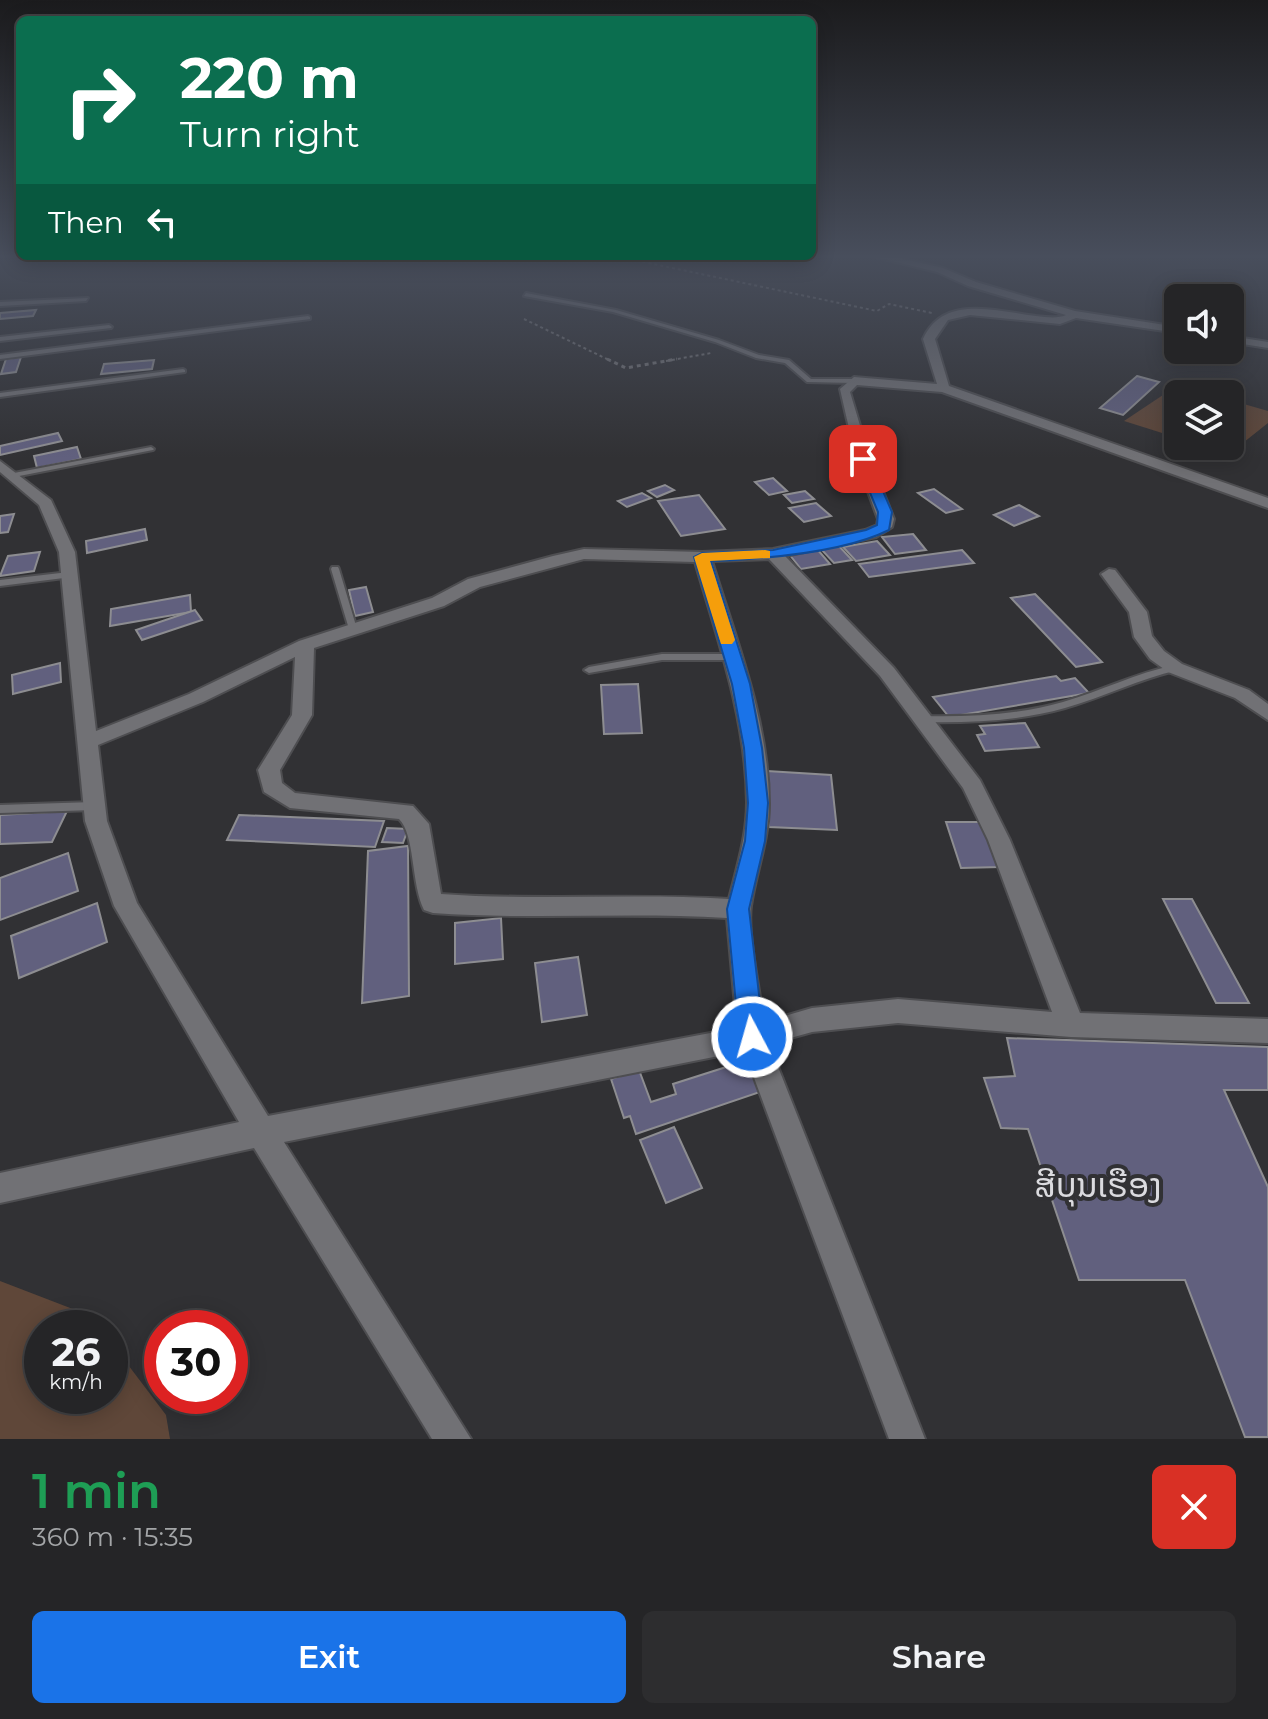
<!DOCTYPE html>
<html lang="en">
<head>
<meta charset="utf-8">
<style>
	body { margin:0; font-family:Montserrat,"Noto Sans Lao",sans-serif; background:#2d2d2f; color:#f1f3f6; height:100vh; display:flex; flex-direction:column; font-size:30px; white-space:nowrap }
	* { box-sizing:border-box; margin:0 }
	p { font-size:26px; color:#a3a5a7 }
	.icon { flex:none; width:44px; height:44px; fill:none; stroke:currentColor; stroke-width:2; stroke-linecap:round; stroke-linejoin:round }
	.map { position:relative; height:1439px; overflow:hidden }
	.details { display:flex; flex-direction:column; background:#252527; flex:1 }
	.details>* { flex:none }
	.top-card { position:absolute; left:16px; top:16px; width:800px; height:244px; border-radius:12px; box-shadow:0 4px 20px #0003,0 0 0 2px #424244; background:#0b6e4f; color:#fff; overflow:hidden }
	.buttons { position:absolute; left:1164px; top:284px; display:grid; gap:16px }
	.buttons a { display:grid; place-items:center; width:80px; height:80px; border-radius:12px; background:#252527; box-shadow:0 4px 20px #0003,0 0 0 2px #424244; font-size:40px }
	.speed { position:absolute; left:24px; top:1310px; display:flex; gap:16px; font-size:40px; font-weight:700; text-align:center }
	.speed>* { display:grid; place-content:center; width:104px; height:104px; border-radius:50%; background:#252527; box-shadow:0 4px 20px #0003,0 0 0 2px #424244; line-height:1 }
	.speed small { font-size:20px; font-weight:400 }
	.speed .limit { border:12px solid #d22; background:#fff; color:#111 }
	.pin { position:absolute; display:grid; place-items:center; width:68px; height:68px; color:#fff; margin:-34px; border-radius:16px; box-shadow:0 4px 12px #0006 }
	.me { position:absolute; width:88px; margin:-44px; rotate:354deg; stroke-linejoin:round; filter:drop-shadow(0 0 6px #0008) }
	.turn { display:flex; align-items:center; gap:28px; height:168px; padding:0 32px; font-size:36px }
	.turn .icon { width:104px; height:104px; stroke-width:2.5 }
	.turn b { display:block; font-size:56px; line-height:68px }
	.then { display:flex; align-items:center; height:76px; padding:0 32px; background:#0003; gap:16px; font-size:30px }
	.round { display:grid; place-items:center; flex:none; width:84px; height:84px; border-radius:12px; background:#2d2d2f }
	.headline { display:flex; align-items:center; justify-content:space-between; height:136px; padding:0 32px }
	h1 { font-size:48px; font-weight:600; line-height:60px; color:#1e9e55 }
	.action { display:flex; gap:16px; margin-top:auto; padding:16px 32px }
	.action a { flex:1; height:92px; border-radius:12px; background:#1a73e8; color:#fff; font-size:32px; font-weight:600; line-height:92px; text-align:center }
	.action a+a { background:#2d2d2f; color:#f1f3f6 }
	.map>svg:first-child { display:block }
	.green { fill:#5f4739 }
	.building { fill:#61607e; stroke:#8d8d91; stroke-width:2 }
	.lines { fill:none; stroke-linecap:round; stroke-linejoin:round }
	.service-casing { stroke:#4e4e51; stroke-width:4 }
	.minor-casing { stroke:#4e4e51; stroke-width:4 }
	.path-far1 { stroke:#717174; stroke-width:2; stroke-dasharray:3 3; stroke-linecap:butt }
	.path { stroke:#717174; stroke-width:3; stroke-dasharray:4 4; stroke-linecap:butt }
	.service { fill:#717175; fill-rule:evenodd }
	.minor { fill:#717175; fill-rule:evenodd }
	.route { fill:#1a73e8; stroke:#114b97; stroke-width:2 }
	.slow { fill:#f59e0b }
	.labels { text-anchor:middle; stroke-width:8; stroke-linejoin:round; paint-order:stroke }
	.near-quarter-label { font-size:34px; fill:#dbdbdf; stroke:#313134 }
</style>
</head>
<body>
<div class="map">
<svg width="1268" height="1439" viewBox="0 0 1268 1439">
	<rect width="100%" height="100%" fill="#313134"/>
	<g class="green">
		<path d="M1178,385l31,9h-31v44l-54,-17z"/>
		<path d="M1230,400l38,11v12l-39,31 -26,-8h27z"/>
		<path d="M0,1281l91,35 9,12h-58v68h68v-55l56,74 4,24h-170z"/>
	</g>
	<g class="building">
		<path d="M36,310l-3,6 -33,3v-6z"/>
		<path d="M21,357l-5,15 -15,2 5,-15z"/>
		<path d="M154,360l-2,9 -51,5 3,-10z"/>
		<path d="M1137,376l22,6 -36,33 -23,-7z"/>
		<path d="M58,433l4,8 -62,14v-9z"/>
		<path d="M77,447l4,12 -44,9 -3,-12z"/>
		<path d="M773,478l14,13 -18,4 -14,-13z"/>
		<path d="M665,485l9,5 -17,7 -9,-6z"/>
		<path d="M934,489l28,20 -16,4 -28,-20z"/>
		<path d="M805,491l9,8 -22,4 -8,-8z"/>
		<path d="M642,493l9,5 -24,9 -9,-6z"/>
		<path d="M699,495l26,34 -44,7 -23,-35z"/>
		<path d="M816,503l15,13 -27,6 -15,-14z"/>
		<path d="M1019,505l20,11 -25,10 -20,-11z"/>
		<path d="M14,514l-6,18 -8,1v-17z"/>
		<path d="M145,529l2,11 -60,13 -1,-12z"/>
		<path d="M913,534l13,16 -31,4 -13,-17z"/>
		<path d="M877,541l13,14 -34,6 -13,-14z"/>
		<path d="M838,545l14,15 -18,3 -14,-15z"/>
		<path d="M817,549l13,15 -29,5 -12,-15z"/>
		<path d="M962,550l12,13 -105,14 -10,-13z"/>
		<path d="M40,552l-6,19 -34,5 8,-20z"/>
		<path d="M366,587l7,25 -18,4 -6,-26z"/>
		<path d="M1035,594l67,68 -26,5 -65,-69z"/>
		<path d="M190,595l1,17 -81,14 1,-17z"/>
		<path d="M195,610l7,10 -60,20 -6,-10z"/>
		<path d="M60,663l1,19 -48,12 -1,-19z"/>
		<path d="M1056,676l5,5 14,-3 14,15 -140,24 -16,-20z"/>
		<path d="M638,684l4,49 -38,1 -3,-49z"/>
		<path d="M1025,723l14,24 -54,4 -8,-16 8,-1 -5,-8z"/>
		<path d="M767,771l64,4 6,55 -68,-3z"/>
		<path d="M67,811l-15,31 -52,2v-29z"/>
		<path d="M239,815l145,6 -9,26 -148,-7z"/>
		<path d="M946,822h36l17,45 -38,1z"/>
		<path d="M387,828l21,1 -5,14 -21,-1z"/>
		<path d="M408,846l1,150 -47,7 6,-152z"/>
		<path d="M68,853l10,38 -78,29v-42z"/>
		<path d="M1163,899h29l57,104h-33z"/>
		<path d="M97,903l10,39 -88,36 -8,-42z"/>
		<path d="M501,918l2,41 -48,5v-41z"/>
		<path d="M578,957l9,58 -45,7 -7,-59z"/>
		<path d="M1007,1038l261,9v43h-44l44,97v250h-23l-60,-157h-106l-51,-151 -27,-1 -17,-50 31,-2z"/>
		<path d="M745,1061l15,31 -124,42 -6,-18 -6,2 -13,-39 28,-9 12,32 25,-8 -3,-10z"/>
		<path d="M674,1127l28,61 -36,15 -26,-63z"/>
	</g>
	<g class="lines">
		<g class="service-casing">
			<g id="service">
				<path d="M526,293l90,17 103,30 40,15 30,5 22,19h43l3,2 -3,2 -47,-1 -22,-19 -29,-5 -41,-16 -102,-30 -89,-16z"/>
				<path d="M88,298l-2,3 -86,5v-4z"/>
				<path d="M308,316l2,1v2l-310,40v-4z"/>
				<path d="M109,325l3,2 -1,1 -111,13v-4z"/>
				<path d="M183,369l2,1v2l-185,25v-4z"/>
				<path d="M151,447l3,2 -1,1 -139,27 -4,-2 4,-2z"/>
				<path d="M332,567h6l1,2 18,60 -1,2 -3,1 -4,-3 -18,-60z"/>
				<path d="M69,572l3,1v4l-72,9v-6z"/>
				<path d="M662,654h69l5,3 -5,3h-69l-73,13 -5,-3 5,-3z"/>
				<path d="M1175,665l3,1 2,2 -2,2c-39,9 -74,27 -113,38 -46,13 -95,15 -143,14l-5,-3 5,-3c47,1 96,-1 141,-14 38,-11 73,-29 112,-37z"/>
				<path d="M94,802l4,1 1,3 -1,3 -4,1 -94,3v-8z"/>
			</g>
		</g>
		<g class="minor-casing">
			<g id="minor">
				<path d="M872,256h18l53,12 33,14 99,29 103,16v6l-102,-15 -16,6 -90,-9 -22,5 -13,19 14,47 319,112v10l-326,-116 -85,-7 -7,7 20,67 24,60 -2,8 -16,10 -91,19 109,112 86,112 30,60 70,173 188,6v24l-197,-6 -173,-14 -86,9 -43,12 156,395h-36l-145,-388 -460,91 187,297h-39l-178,-291 -254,55v-30l239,-51 -125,-216 -29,-85 -26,-269 -20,-47 -39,-33v-11l51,39 24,52 21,179 93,-37 110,-53 133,-43 36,-19 85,-23 31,-7 118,3 71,-3 92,-19 12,-5 1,-6 -22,-60 -16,-70 14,-12 83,7 -14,-45c20,-45 73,-28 113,-23 10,1 21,3 30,-1l-98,-29 -31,-14zM584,559l111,3c23,78 51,157 52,240 0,33 -10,65 -18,97 -96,-6 -192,2 -288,-5l-12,-70 -16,-18 -118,-13 -13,-10 -2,-13 32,-55 2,-67 130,-42 36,-19zM769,559l111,117 83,112 25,52 64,172 -154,-13 -86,9 -48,14c-4,-29 -17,-91 -13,-116 5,-34 18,-66 18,-102 0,-83 -33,-164 -57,-243zM295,657l-3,58 -34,55 6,22 26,16 109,11c16,15 12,65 25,91l9,3c98,7 196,-1 294,5l10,110 -469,88 -131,-213 -30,-82 -9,-76 105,-43z"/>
				<path d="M1230,336l38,6v6l-38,-6z"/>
				<path d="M1109,569l6,1 32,42 5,24 12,15 18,13 67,26 19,14v16l-33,-22 -67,-26 -18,-13 -16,-22 -5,-25 -28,-38z"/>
			</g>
		</g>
		<g class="path-far1">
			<path d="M625,258l252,53 12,-7 43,9"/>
			<path d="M524,319l87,42"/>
			<path d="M666,361l45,-8"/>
		</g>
		<path class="path" d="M607,359l19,9 51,-9"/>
		<use href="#service" class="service"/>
		<use href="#minor" class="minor"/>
	</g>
	<linearGradient id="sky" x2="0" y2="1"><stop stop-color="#1b1b1d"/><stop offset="0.56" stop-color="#484e5c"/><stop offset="1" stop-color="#484e5c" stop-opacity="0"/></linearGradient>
	<rect width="1268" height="458" fill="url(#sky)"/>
	<path class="route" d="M863,455l6,4 23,53 -3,18c-46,23 -127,29 -178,31l39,123 12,64 6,55 -3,38 -16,68 15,128 -4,8 -8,3 -9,-3 -4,-8 -12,-128 18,-68 3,-38 -4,-55 -12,-64 -38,-127 8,-4 71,-3 93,-20 11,-5 1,-13 -22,-53z"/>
	<path class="slow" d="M765,550l5,1v7l-60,3 25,79 -3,4h-11l-27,-87 8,-4z"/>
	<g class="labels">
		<g class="near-quarter-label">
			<text x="1098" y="1197">ສີບຸນເຮືອງ</text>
		</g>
	</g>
</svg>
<div class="buttons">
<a><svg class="icon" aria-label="sound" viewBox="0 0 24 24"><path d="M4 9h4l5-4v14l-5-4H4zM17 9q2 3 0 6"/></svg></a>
<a><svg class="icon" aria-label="layers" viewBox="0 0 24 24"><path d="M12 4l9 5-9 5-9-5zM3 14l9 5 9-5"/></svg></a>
</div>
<div class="speed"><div>26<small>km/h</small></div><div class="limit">30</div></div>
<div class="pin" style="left:863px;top:459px;background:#d93025"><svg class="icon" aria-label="arrive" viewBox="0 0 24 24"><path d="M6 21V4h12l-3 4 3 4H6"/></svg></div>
<svg class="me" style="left:752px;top:1037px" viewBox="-20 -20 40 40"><circle r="17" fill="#1a73e8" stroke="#fff" stroke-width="3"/><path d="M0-11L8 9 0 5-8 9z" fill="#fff"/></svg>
<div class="top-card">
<div class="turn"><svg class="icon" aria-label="right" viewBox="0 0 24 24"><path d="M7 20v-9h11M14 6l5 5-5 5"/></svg><div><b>220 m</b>Turn right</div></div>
<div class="then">Then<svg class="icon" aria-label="left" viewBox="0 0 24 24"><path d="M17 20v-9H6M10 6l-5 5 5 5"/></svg></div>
</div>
</div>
<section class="details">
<div class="headline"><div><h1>1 min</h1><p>360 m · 15:35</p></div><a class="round" style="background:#d93025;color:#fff"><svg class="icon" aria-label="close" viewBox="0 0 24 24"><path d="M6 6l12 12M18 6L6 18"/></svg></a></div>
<div class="action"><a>Exit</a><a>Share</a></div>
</section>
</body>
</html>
